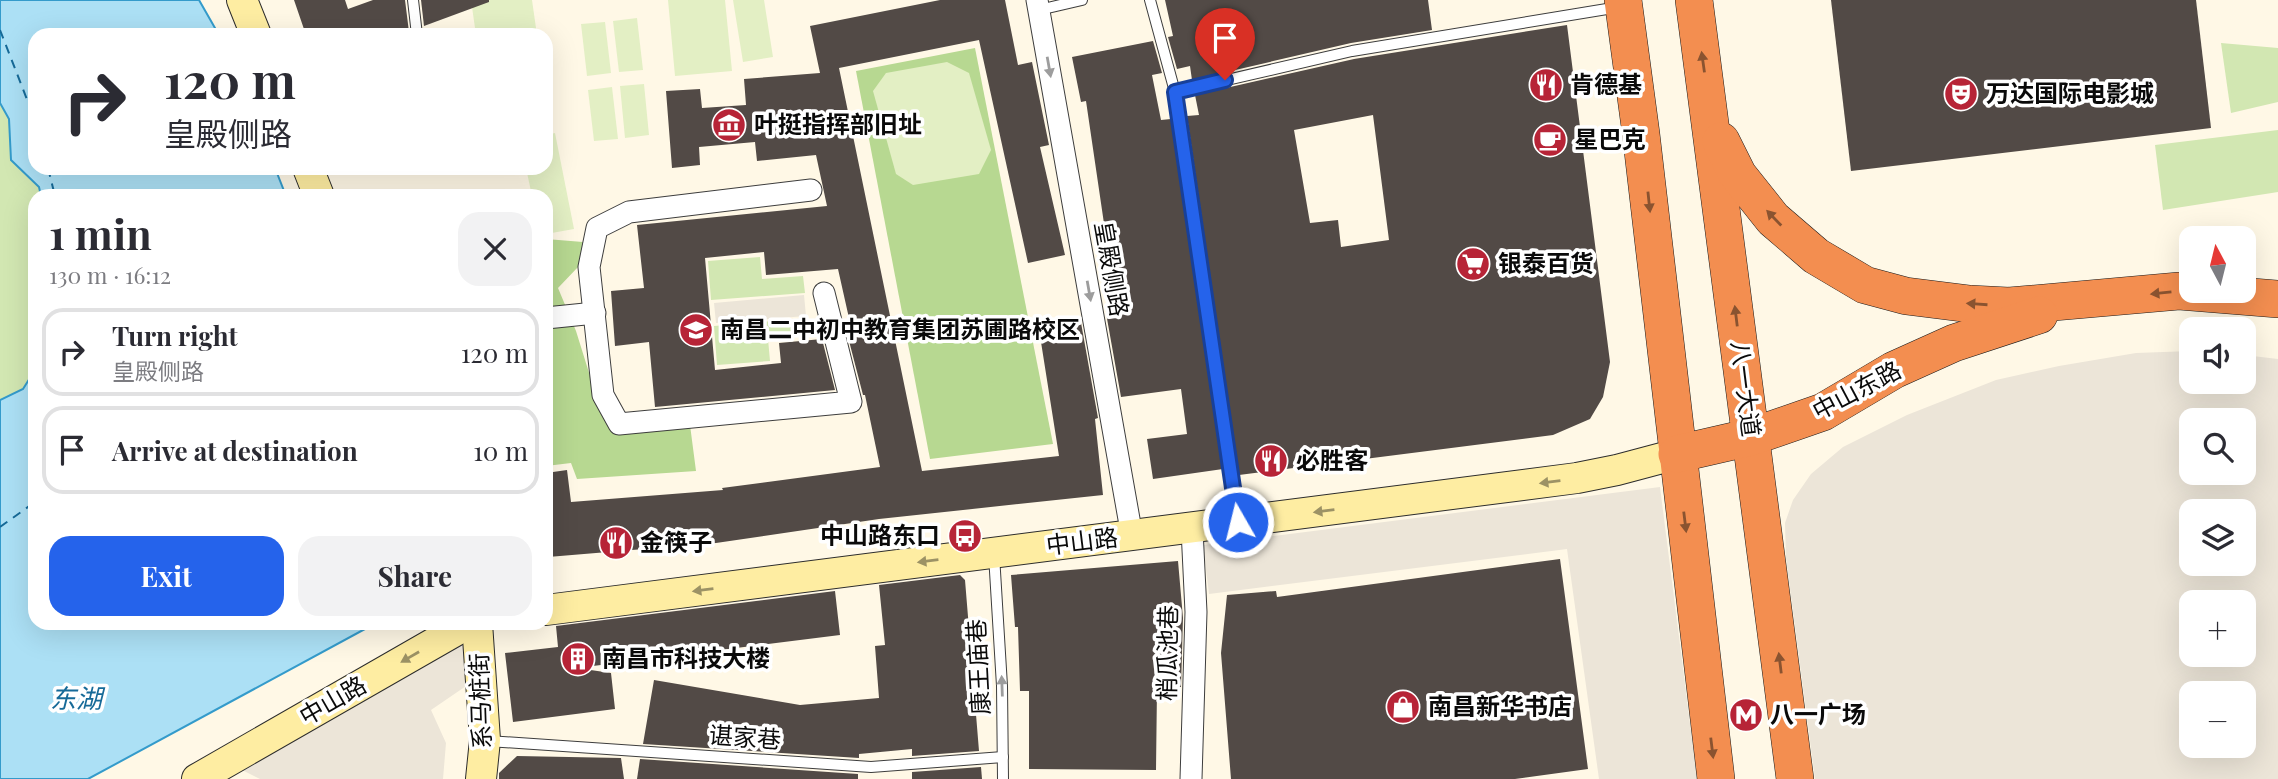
<!DOCTYPE html>
<html lang="en">
<head>
<meta charset="utf-8">
<style>
	body { margin:0; font-family:"Playfair Display","Noto Sans SC",serif; background:#f2f2f3; color:#2b2b33; height:100vh; display:flex; flex-direction:column; font-size:26px; white-space:nowrap }
	* { box-sizing:border-box; margin:0 }
	p { font-size:23px; color:#7c7c81 }
	.icon { flex:none; width:38px; height:38px; fill:none; stroke:currentColor; stroke-width:2; stroke-linecap:round; stroke-linejoin:round }
	.map { position:relative; flex:1; overflow:hidden }
	.drawer { position:absolute; left:28px; top:189px; width:525px; height:441px; display:flex; flex-direction:column; background:#fff; border-radius:21px; box-shadow:0 7px 28px #0002 }
	.drawer>* { flex:none }
	.hud { position:absolute; left:28px; top:28px; width:525px; height:147px; border-radius:21px; box-shadow:0 7px 28px #0002; background:#fff; color:#2b2b33; overflow:hidden }
	.needle { width:46px; rotate:353deg }
	.controls { position:absolute; left:2179px; top:226px; display:grid; gap:14px }
	.controls a { display:grid; place-items:center; width:77px; height:77px; border-radius:14px; background:#fff; box-shadow:0 7px 28px #0002; font-size:35px }
	.pin { position:absolute; display:grid; place-items:center; width:60px; height:60px; color:#fff; margin:-72px -30px; border-radius:50% 50% 50% 0; rotate:-45deg; box-shadow:0 0 7px #0007 }
	.pin .icon { rotate:45deg }
	.me { position:absolute; width:77px; margin:-38px; rotate:352deg; stroke-linejoin:round; filter:drop-shadow(0 0 5px #0008) }
	.turn { display:flex; align-items:center; gap:24px; height:147px; padding:0 21px; font-size:32px }
	.turn .icon { width:91px; height:91px; stroke-width:2.5 }
	.turn b { display:block; font-size:49px; line-height:60px }
	.round { display:grid; place-items:center; flex:none; width:74px; height:74px; border-radius:21px; background:#f2f2f3 }
	.headline { display:flex; align-items:center; justify-content:space-between; height:119px; padding:0 21px }
	h1 { font-size:42px; font-weight:700; line-height:52px }
	.cta { display:flex; gap:14px; margin-top:auto; padding:14px 21px }
	.cta a { flex:1; height:80px; border-radius:21px; background:#2563eb; color:#fff; font-size:28px; font-weight:700; line-height:80px; text-align:center }
	.cta a+a { background:#f2f2f3; color:#2b2b33 }
	ul { padding:0; list-style:none }
	li { display:flex; align-items:center; gap:21px; height:88px; margin:0 14px 10px; padding:0 7px; border:4px solid #e1e1e2; border-radius:21px }
	li div { flex:1 }
	li b { display:block; font-size:26px }
	li em { font-style:normal }
	.map>svg:first-child { display:block }
	.green { fill:#d2e7b2 }
	.forest { fill:#b7d891 }
	.pitch { fill:#e3efc4 }
	.plaza { fill:#ece5d8; fill-rule:evenodd }
	.water { fill:#ace0f5; stroke:#349bcb; stroke-width:2 }
	.lines { fill:none; stroke-linecap:round; stroke-linejoin:round }
	.ferry { stroke:#166a98; stroke-width:2; stroke-dasharray:9 7; stroke-linecap:butt }
	.building { fill:#524a46; fill-rule:evenodd }
	.lane-casing { stroke:#3d3d3d; stroke-width:12 }
	.street-casing { stroke:#3d3d3d; stroke-width:23 }
	.secondary-casing { stroke:#2c2c2c; stroke-width:32 }
	.highway-casing { stroke:#1b1b1b; stroke-width:38 }
	.lane { stroke:#fff; stroke-width:10 }
	.street { stroke:#fff; stroke-width:21 }
	.secondary { stroke:#feeda2; stroke-width:30 }
	.highway { stroke:#f38e50; stroke-width:37 }
	.oneway { fill:#8a5330 }
	.oneway2 { fill:#9d9d9d }
	.oneway3 { fill:#9c9265 }
	.route-casing { stroke:#184099; stroke-width:18 }
	.route { stroke:#2563eb; stroke-width:12 }
	.labels { text-anchor:middle; stroke-width:7; stroke-linejoin:round; paint-order:stroke }
	.poi-label { font-size:24px; font-weight:bold; fill:#0a0a0a; stroke:#fff; text-anchor:start }
	.street-label { font-size:24px; fill:#0a0a0a; stroke:#fff }
	.water-label { font-size:26px; font-style:italic; fill:#166a98; stroke:#fff }
</style>
</head>
<body>
<div class="map">
<svg width="2278" height="779" viewBox="0 0 2278 779">
	<rect width="100%" height="100%" fill="#fff8e6"/>
	<g class="green">
		<path d="M2221,43l57,5v54l-47,11z"/>
		<path d="M0,103l9,15 3,42 27,27 2,9h-6v174l-12,19 -23,11z"/>
		<path d="M2278,130v62l-115,18 -8,-65z"/>
		<path d="M760,257l2,22 41,-3 2,17 -94,7 -3,-39z"/>
		<path d="M808,318l1,17 -41,4 2,22 -53,4 -3,-39z"/>
	</g>
	<g class="forest">
		<path d="M975,48l78,396 -123,15 -74,-388z"/>
		<path d="M546,239l37,3 -5,25 -20,21 18,43 19,61 21,38 74,-5 6,46 -119,8 -6,-16 -25,3z"/>
	</g>
	<g class="pitch">
		<path d="M471,0h61l5,35h-61z"/>
		<path d="M668,0h57l7,71 -57,5z"/>
		<path d="M733,0h31l9,57 -30,5z"/>
		<path d="M637,18l6,52 -24,2 -6,-51z"/>
		<path d="M605,22l6,51 -24,3 -6,-52z"/>
		<path d="M947,62l22,11 22,77 -12,24 -66,11 -17,-11 -23,-83 13,-18z"/>
		<path d="M644,84l5,51 -24,3 -5,-52z"/>
		<path d="M612,87l6,52 -24,2 -6,-51z"/>
		<path d="M555,133l19,96 -28,5v-38h-14l-6,-28h20v-33z"/>
	</g>
	<g class="plaza">
		<path d="M804,295l2,21 -90,7 -2,-20z"/>
		<path d="M2191,351v31h53v-27l34,4v420h-463l-29,-221 -1,-35 8,-23 18,-26 32,-27 64,-32 89,-35 63,-14 77,-13zM2191,420h53v52h-53zM2191,511h53v53h-53zM2191,602h53v52h-53zM2191,693h53v53h-53z"/>
		<path d="M1660,487l37,292h-98l-32,-230 -358,45 -6,-49z"/>
		<path d="M461,639l6,11 2,34 -38,26 15,33 -3,36h-183l-22,-11z"/>
	</g>
	<g class="water">
		<path d="M0,0h199l20,35h-184v133h240l11,28h-245l-2,-9 -28,-27 -2,-41 -9,-16z"/>
		<path d="M35,370v253h341l-288,156h-88v-379l23,-11z"/>
	</g>
	<g class="lines">
		<g class="ferry">
			<path d="M0,30l35,90"/>
			<path d="M48,168l7,28"/>
			<path d="M0,527l35,-25"/>
		</g>
	</g>
	<g class="building">
		<path d="M294,0h51l3,9 25,-9h32l4,32 -9,3h-94z"/>
		<path d="M421,0h68v2l-65,24z"/>
		<path d="M940,0h65l13,65 14,-3 17,83 -9,2 25,108 -37,8 -49,-223 -140,28 83,403 137,-15 -21,-133 42,-6 18,101 -3,1 8,76 -224,24 -163,24 -168,14 -2,-84 21,-3 4,32 152,-12 -1,-2 158,-21 -15,-72h-2l-15,-58 5,-1 -15,-67 -72,6 -2,-23 -59,6 10,112 66,-7 -2,-20 43,-4 13,51 -180,17 -6,-65 -34,4 -4,-55 33,-3 -7,-63 190,-19 -11,-51 -59,6 -2,-19 -56,5 1,18 -28,3 -6,-77 34,-2 2,19 44,-3 -2,-26 76,-6 -10,-47z"/>
		<path d="M1165,0h263l4,30 -81,13 -159,37 -2,-14 -13,3 -9,-32 5,-1z"/>
		<path d="M1831,0h365l15,128 -360,43z"/>
		<path d="M1567,25l43,337 -7,35 -13,22 -37,16 -314,40 -52,-359 12,-1 -4,-20 159,-36zM1373,115l16,125 -48,7 -3,-27 -28,3 -16,-93z"/>
		<path d="M1153,41l9,32 -10,2 9,45 10,-1 52,350 -70,10 -6,-40 40,-5 -6,-45 -60,8 -15,-84 11,-1 -31,-211 -5,1 -9,-45z"/>
		<path d="M1560,559l28,210 -73,10h-284l-10,-126 6,-58 49,-4 1,6z"/>
		<path d="M1178,561l5,57 -2,69 -24,1 -1,82 -127,-1v-78h-9l-2,-64h-3l-4,-52z"/>
		<path d="M960,575l5,5 14,171 -67,5v-7l-53,5v4l-216,-14 11,-64 146,25 79,-7 -4,-52 10,-1 -6,-60z"/>
		<path d="M835,591l5,44 -263,33 34,5 4,36 -102,13 -8,-69 53,-6 -2,-21z"/>
		<path d="M517,756l104,2 3,21h-125v-6z"/>
		<path d="M640,759l218,15v5h-221z"/>
		<path d="M981,767l1,12h-70v-7z"/>
	</g>
	<g class="lines">
		<g class="lane-casing">
			<g id="lane">
				<path d="M413,0l4,35"/>
				<path d="M1150,0l25,92 63,427"/>
				<path d="M1039,10l43,-10"/>
				<path d="M1175,92l177,-41 267,-44"/>
				<path d="M994,555l8,131 1,93"/>
				<path d="M488,741l383,26 132,-10"/>
			</g>
		</g>
		<g class="street-casing">
			<g id="street">
				<path d="M1037,0l95,536"/>
				<path d="M811,190l-182,22 -32,16 -8,39 14,128 16,29 232,-22 -27,-109"/>
				<path d="M546,318l49,-5"/>
				<path d="M1191,779l5,-167 -4,-83"/>
			</g>
		</g>
		<g class="secondary-casing">
			<g id="secondary">
				<path d="M242,0l14,35"/>
				<path d="M308,168l11,28"/>
				<path d="M546,610l1031,-132 40,-8 60,-16"/>
				<path d="M477,623l8,117 -4,39"/>
				<path d="M197,779l272,-156"/>
			</g>
		</g>
		<g class="highway-casing">
			<g id="highway">
				<path d="M1623,0l18,134 75,645"/>
				<path d="M1694,0l101,779"/>
				<path d="M1721,141l17,34 35,44 43,37 49,29 41,11 64,8 39,2 170,-15 99,8"/>
				<path d="M1677,454l74,-17 72,-25 71,-42 60,-27 85,-28"/>
			</g>
		</g>
		<use href="#lane" class="lane"/>
		<use href="#street" class="street"/>
		<use href="#secondary" class="secondary"/>
		<use href="#highway" class="highway"/>
	</g>
	<defs><path id="oneway-solid" d="M-6-.8H1V-3.2L6.5 0L1 3.2V.8H-6Z" transform="scale(1.75)"/></defs>
	<g class="oneway">
		<use href="#oneway-solid" transform="translate(1703 62) rotate(-98)"/>
		<use href="#oneway-solid" transform="translate(1649 202) rotate(84)"/>
		<use href="#oneway-solid" transform="translate(1774 218) rotate(-134)"/>
		<use href="#oneway-solid" transform="translate(2161 293) rotate(174)"/>
		<use href="#oneway-solid" transform="translate(1977 304) rotate(-176)"/>
		<use href="#oneway-solid" transform="translate(1736 316) rotate(-97)"/>
		<use href="#oneway-solid" transform="translate(1685 522) rotate(83)"/>
		<use href="#oneway-solid" transform="translate(1780 663) rotate(-97)"/>
		<use href="#oneway-solid" transform="translate(1712 748) rotate(83)"/>
	</g>
	<g class="oneway2">
		<use href="#oneway-solid" transform="translate(1049 67) rotate(80)"/>
		<use href="#oneway-solid" transform="translate(1089 291) rotate(80)"/>
		<use href="#oneway-solid" transform="translate(1002 686) rotate(-92)"/>
	</g>
	<g class="oneway3">
		<use href="#oneway-solid" transform="translate(1550 482) rotate(173)"/>
		<use href="#oneway-solid" transform="translate(1324 511) rotate(173)"/>
		<use href="#oneway-solid" transform="translate(928 561) rotate(173)"/>
		<use href="#oneway-solid" transform="translate(703 590) rotate(173)"/>
		<use href="#oneway-solid" transform="translate(410 657) rotate(150)"/>
	</g>
	<g class="lines">
		<g class="route-casing">
			<path id="route" d="M1225,80l-50,12 63,430"/>
		</g>
		<use href="#route" class="route"/>
	</g>
	<defs>
		<g id="restaurant-disc" transform="scale(1.75)"><circle r="9.5" fill="#b72437" stroke="#fff"/><path d="M-5-6h1v4h1v-4h1v4h1v-4h1v5L-1.5 .5V6h-2V.5L-5-1ZM5-6V6H3V1.5H1.5Q1.5-4 5-6Z" fill="#fff"/></g>
		<g id="theatre-disc" transform="scale(1.75)"><circle r="9.5" fill="#b72437" stroke="#fff"/><path d="M-5-5.5Q0-4 5-5.5V0Q5 5 0 6Q-5 5-5 0ZM-3.3-2.5H-1v1.5H-3.3ZM1-2.5H3.3v1.5H1ZM-2.8 1Q0 5.5 2.8 1Z" fill="#fff"/></g>
		<g id="museum-disc" transform="scale(1.75)"><circle r="9.5" fill="#b72437" stroke="#fff"/><path d="M0-6L6-3V-2H-6V-3ZM-5-1h2V3h-2ZM-1-1h2V3h-2ZM3-1h2V3H3ZM-6 4H6V6H-6Z" fill="#fff"/></g>
		<g id="cafe-disc" transform="scale(1.75)"><circle r="9.5" fill="#b72437" stroke="#fff"/><path d="M-5.5-4.5H6V0H3Q3 3.5 0 3.5H-2.5Q-5.5 3.5-5.5 0ZM3-3.2v2h1.7v-2ZM-6 4.5H4V6H-6Z" fill="#fff"/></g>
		<g id="supermarket-disc" transform="scale(1.75)"><circle r="9.5" fill="#b72437" stroke="#fff"/><path d="M-6-5.5h2.5l.6 2H6L4.5 2H-2.5L-4.4-4H-6ZM-1.5 3.2a1.3 1.3 0 1 0 .1 0ZM3 3.2a1.3 1.3 0 1 0 .1 0Z" fill="#fff"/></g>
		<g id="school-disc" transform="scale(1.75)"><circle r="9.5" fill="#b72437" stroke="#fff"/><path d="M0-5L7-2L0 1L-7-2ZM-4 1L0 2.5L4 1V4Q0 6-4 4Z" fill="#fff"/></g>
		<g id="bus-disc" transform="scale(1.75)"><circle r="9.5" fill="#b72437" stroke="#fff"/><path d="M-5-6H5V4H4V6H2V4H-2V6H-4V4H-5ZM-3.5-4V0h7V-4ZM-3.5 1.2v1.5H-2V1.2ZM2 1.2v1.5H3.5V1.2Z" fill="#fff"/></g>
		<g id="building-disc" transform="scale(1.75)"><circle r="9.5" fill="#b72437" stroke="#fff"/><path d="M-4-6H4V6H1V3H-1V6H-4ZM-2.5-4.3h1.7v1.8h-1.7ZM.8-4.3h1.7v1.8H.8ZM-2.5-1h1.7V.8h-1.7ZM.8-1h1.7V.8H.8Z" fill="#fff"/></g>
		<g id="shop-disc" transform="scale(1.75)"><circle r="9.5" fill="#b72437" stroke="#fff"/><path d="M-5-2.5h2.3a2.7 3.5 0 0 1 5.4 0H5L5.5 6h-11ZM-1.5-2.5h3a1.5 2.3 0 0 0-3 0Z" fill="#fff"/></g>
		<g id="metro-disc" transform="scale(1.75)"><circle r="9.5" fill="#b72437" stroke="#fff"/><path d="M-5.5 5V-5H-3L0 0L3-5H5.5V5H3V-.5L0 4L-3-.5V5Z" fill="#fff"/></g>
	</defs>
	<g fill-rule="evenodd">
		<use href="#restaurant-disc" x="1546" y="85"/>
		<use href="#theatre-disc" x="1961" y="94"/>
		<use href="#museum-disc" x="729" y="125"/>
		<use href="#cafe-disc" x="1550" y="140"/>
		<use href="#supermarket-disc" x="1473" y="264"/>
		<use href="#school-disc" x="696" y="330"/>
		<use href="#restaurant-disc" x="1271" y="461"/>
		<use href="#bus-disc" x="965" y="536"/>
		<use href="#restaurant-disc" x="616" y="543"/>
		<use href="#building-disc" x="578" y="659"/>
		<use href="#shop-disc" x="1403" y="707"/>
		<use href="#metro-disc" x="1746" y="715"/>
	</g>
	<g class="labels">
		<g class="poi-label">
			<text x="1570" y="93">肯德基</text>
			<text x="1986" y="102">万达国际电影城</text>
			<text x="754" y="133">叶挺指挥部旧址</text>
			<text x="1574" y="148">星巴克</text>
			<text x="1498" y="272">银泰百货</text>
			<text x="720" y="338">南昌二中初中教育集团苏圃路校区</text>
			<text x="1296" y="469">必胜客</text>
			<text x="940" y="544" text-anchor="end">中山路东口</text>
			<text x="640" y="551">金筷子</text>
			<text x="602" y="667">南昌市科技大楼</text>
			<text x="1428" y="715">南昌新华书店</text>
			<text x="1770" y="723">八一广场</text>
		</g>
		<g class="street-label">
			<text transform="translate(1111 269) rotate(80)" y="8">皇殿侧路</text>
			<text transform="translate(1745 389) rotate(83)" y="8">八一大道</text>
			<text transform="translate(1857 391) rotate(-28)" y="8">中山东路</text>
			<text transform="translate(1082 542) rotate(-7)" y="8">中山路</text>
			<text transform="translate(1168 653) rotate(-89)" y="8">梢瓜池巷</text>
			<text transform="translate(979 667) rotate(-93)" y="8">康王庙巷</text>
			<text transform="translate(333 701) rotate(-30)" y="8">中山路</text>
			<text transform="translate(481 701) rotate(-92)" y="8">系马桩街</text>
			<text transform="translate(745 738) rotate(4)" y="8">谌家巷</text>
		</g>
		<g class="water-label">
			<text x="76" y="708">东湖</text>
		</g>
	</g>
</svg>
<div class="controls">
<a><svg class="needle" viewBox="-14 -14 28 28"><path d="M0-13l5 13h-10z" fill="#e53935"/><path d="M0 13l5-13h-10z" fill="#7c7c81"/></svg></a>
<a><svg class="icon" aria-label="sound" viewBox="0 0 24 24"><path d="M4 9h4l5-4v14l-5-4H4zM17 9q2 3 0 6"/></svg></a>
<a><svg class="icon" aria-label="search" viewBox="0 0 24 24"><circle cx="10" cy="10" r="6"/><path d="M15 15l6 6"/></svg></a>
<a><svg class="icon" aria-label="layers" viewBox="0 0 24 24"><path d="M12 4l9 5-9 5-9-5zM3 14l9 5 9-5"/></svg></a>
<a>+</a>
<a>−</a>
</div>
<div class="pin" style="left:1225px;top:80px;background:#d93025"><svg class="icon" aria-label="arrive" viewBox="0 0 24 24"><path d="M6 21V4h12l-3 4 3 4H6"/></svg></div>
<svg class="me" style="left:1238px;top:522px" viewBox="-20 -20 40 40"><circle r="17" fill="#2563eb" stroke="#fff" stroke-width="3"/><path d="M0-11L8 9 0 5-8 9z" fill="#fff"/></svg>
<div class="hud">
<div class="turn"><svg class="icon" aria-label="right" viewBox="0 0 24 24"><path d="M7 20v-9h11M14 6l5 5-5 5"/></svg><div><b>120 m</b>皇殿侧路</div></div>
</div>
<section class="drawer">
<div class="headline"><div><h1>1 min</h1><p>130 m · 16:12</p></div><a class="round"><svg class="icon" aria-label="close" viewBox="0 0 24 24"><path d="M6 6l12 12M18 6L6 18"/></svg></a></div>
<ul>
<li><svg class="icon" aria-label="right" viewBox="0 0 24 24"><path d="M7 20v-9h11M14 6l5 5-5 5"/></svg><div><b>Turn right</b><p>皇殿侧路</p></div><em>120 m</em></li>
<li><svg class="icon" aria-label="arrive" viewBox="0 0 24 24"><path d="M6 21V4h12l-3 4 3 4H6"/></svg><div><b>Arrive at destination</b></div><em>10 m</em></li>
</ul>
<div class="cta"><a>Exit</a><a>Share</a></div>
</section>
</div>
</body>
</html>
